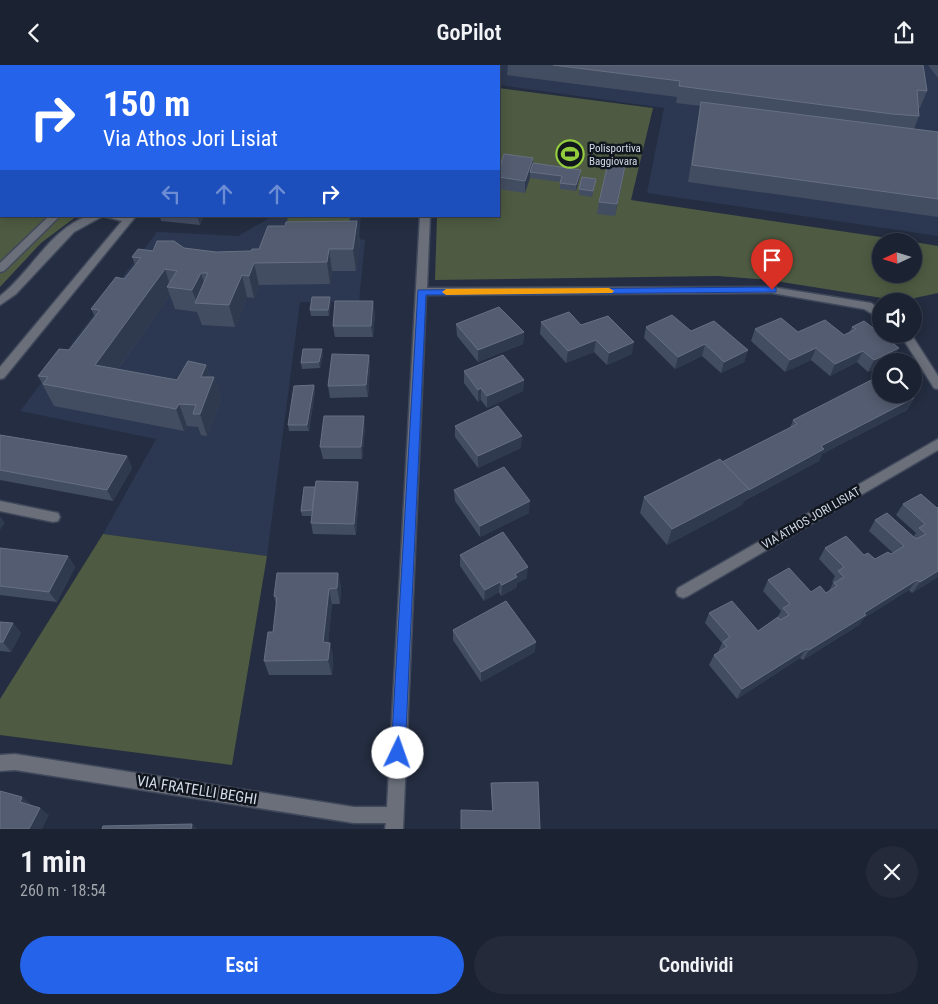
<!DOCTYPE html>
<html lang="it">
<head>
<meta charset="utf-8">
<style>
	body { margin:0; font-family:"Roboto Condensed",sans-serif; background:#242a39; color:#f1f3f6; height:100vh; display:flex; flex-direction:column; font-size:19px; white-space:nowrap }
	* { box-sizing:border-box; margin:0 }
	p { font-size:16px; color:#a0a4ab }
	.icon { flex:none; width:28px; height:28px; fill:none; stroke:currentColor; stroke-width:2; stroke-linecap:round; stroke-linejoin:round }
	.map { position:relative; height:764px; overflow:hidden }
	.panel { display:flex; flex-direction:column; background:#1b2231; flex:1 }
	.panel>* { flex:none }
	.top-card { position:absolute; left:0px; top:0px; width:500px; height:152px; box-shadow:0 2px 12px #0003,0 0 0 1px #393f4d; background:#2563eb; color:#fff; overflow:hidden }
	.needle { width:32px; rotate:266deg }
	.buttons { position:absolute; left:872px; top:168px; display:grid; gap:10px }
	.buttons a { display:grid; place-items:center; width:50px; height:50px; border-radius:50%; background:#1b2231; box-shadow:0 2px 12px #0003,0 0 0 1px #393f4d; font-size:25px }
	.pin { position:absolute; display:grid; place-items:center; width:42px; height:42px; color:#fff; margin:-51px -21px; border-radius:50% 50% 50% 0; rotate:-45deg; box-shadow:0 0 5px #0007 }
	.pin .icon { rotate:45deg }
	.me { position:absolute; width:55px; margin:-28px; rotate:3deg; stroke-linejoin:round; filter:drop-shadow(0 0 4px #0008) }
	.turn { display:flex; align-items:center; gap:18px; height:105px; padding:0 20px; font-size:22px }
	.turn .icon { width:65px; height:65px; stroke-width:2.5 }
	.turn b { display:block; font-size:35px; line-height:42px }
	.lanes { display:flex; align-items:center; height:48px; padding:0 20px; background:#0003; justify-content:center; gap:25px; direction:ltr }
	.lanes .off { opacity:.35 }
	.round { display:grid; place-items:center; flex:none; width:52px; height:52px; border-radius:26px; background:#242a39 }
	.head { display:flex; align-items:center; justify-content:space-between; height:85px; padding:0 20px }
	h1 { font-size:30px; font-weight:600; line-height:38px }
	.cta { display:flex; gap:10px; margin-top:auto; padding:10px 20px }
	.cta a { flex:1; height:58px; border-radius:30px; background:#2563eb; color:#fff; font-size:20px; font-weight:600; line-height:58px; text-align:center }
	.cta a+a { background:#242a39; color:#f1f3f6 }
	header { display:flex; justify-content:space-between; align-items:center; height:65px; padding:0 20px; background:#1b2231; font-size:22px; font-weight:600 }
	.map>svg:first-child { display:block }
	.built { fill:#2c3851 }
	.green { fill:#4e5a41 }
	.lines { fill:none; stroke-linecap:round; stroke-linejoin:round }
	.minor-casing { stroke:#40495c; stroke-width:3 }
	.minor { fill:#6a6f7a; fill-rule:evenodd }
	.wall { fill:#434d61 }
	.shaded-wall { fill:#303a4e }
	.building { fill:#535c70; stroke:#677083 }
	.route { fill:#2563eb; stroke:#184099 }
	.slow { fill:#f59e0b }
	.labels { text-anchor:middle; stroke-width:5; stroke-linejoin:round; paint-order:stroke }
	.far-poi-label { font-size:11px; fill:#d5dce9; stroke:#11161e; text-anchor:start }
	.street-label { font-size:12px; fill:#d5dce9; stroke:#11161e }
	.near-street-label { font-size:15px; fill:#d5dce9; stroke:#11161e }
</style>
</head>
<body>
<header><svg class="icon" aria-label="back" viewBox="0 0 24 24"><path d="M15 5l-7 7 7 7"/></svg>GoPilot<svg class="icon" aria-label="share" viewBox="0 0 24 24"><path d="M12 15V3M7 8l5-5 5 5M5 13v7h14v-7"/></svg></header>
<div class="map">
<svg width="938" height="764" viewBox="0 0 938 764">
	<rect width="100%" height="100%" fill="#242d41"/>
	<g class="built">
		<path d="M498,0h440v171l-291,-43 17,-85 -165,-23z"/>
		<path d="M273,151h88l-2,23 6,1 -6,62h-59l-33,254 -164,-22 53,-95 -136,-28 137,-179 81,4z"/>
	</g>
	<g class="green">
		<path d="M499,23l154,20 -22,92 277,41h-27v33h33v-32l24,4v47l-37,8 -132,-21 -52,-4 -282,4 2,-64h62z"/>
		<path d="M0,119l1,32h76l-36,27 -41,44z"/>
		<path d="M288,151h62l-2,25 -64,1z"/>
		<path d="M103,469l164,22 -35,209 -232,-30v-36z"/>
	</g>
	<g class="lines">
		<g class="minor-casing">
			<g id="minor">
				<rect x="237" y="0" width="8" height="1"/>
				<rect x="428" y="0" width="8" height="1"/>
				<rect x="0" y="100" width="1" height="6"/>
				<rect x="0" y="126" width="1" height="6"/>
				<path d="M49,151h11l-56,55 -4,1v-9z"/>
				<path d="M88,151h15l-29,16 -58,62 -16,11v-9c31,-24 50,-67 88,-80z"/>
				<path d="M103,151h33l-132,162 -4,1v-12l122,-146z"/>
				<path d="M420,151h10l-3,72 345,-1 99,16 10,7v9l-17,-10 -92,-16 -346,2 -23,534h-18l1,-6h-32l-339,-53 -15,1v-16l15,-1 339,53h33z"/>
				<path d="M900,269h11l27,42v13l-4,-1z"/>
				<path d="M938,374v11l-250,146 -5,2 -5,-2 -2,-4 2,-4z"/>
				<path d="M0,436l53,11 5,1 2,4 -2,4 -5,1 -53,-11z"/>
			</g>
		</g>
		<use href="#minor" class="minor"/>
	</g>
	<g class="wall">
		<path d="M158,0h35l-1,1h-34z"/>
		<path d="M316,0h82v1h-83z"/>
		<rect x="458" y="0" width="21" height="1"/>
		<path d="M508,0h415l4,26 -7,17h-1v8l-5,13 24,3v85l-250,-35 10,-63 3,-13 -25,-3 1,-6 -170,-22z"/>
		<path d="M928,0h10v13z"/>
		<path d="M533,93v6l47,12 -4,15 -16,-2v-7l-30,-4 -5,15 -26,-4v-19z"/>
		<path d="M624,107l-9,44 -18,-2 2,-12z"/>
		<path d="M595,120l-3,12 -13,-2v-6z"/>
		<path d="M160,151h44l-4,9 -39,-4z"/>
		<path d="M357,156l3,22 -4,28h-24l-2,13 -71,1 -5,13 -7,-1 -12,30 -33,-2 -5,-13 -22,-3 -5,-14 -52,74 59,11 29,-15 4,12h4l7,22 -14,37 -6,-1 -3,-8 -11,-1 -3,5 -130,-25 -16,-30 31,-26 26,-33 -4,-8 33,-30 11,-14 -3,-8 21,-6 31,-3 32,4 35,-1 8,-2 26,-23z"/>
		<path d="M331,238l-2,13h-18l-1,-6z"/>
		<path d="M375,248l-2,24h-38l-2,-11z"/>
		<path d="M541,257l40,3 51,29 -25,11 -13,-13 -28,11 -26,-29z"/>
		<path d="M456,259l68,8 -1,12 -45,18 -21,-26z"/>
		<path d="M646,262l45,4 57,19 -4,12 -23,11 -19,-17 -27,13 -31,-31z"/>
		<path d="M852,262l41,33 -2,1h-10v5l-13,6 -11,-10 -27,14 -19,-16 -26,12 -34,-31 4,-12 89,6 5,-2z"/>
		<path d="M323,290l-3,13 -18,1 -1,-6z"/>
		<path d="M369,290l1,12 -2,30 -38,1 -2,-12z"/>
		<path d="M464,306l60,9 -1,11 -36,17 -6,-8 -3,2 -14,-19z"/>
		<path d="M314,320l1,6 -6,40h-20l-1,-6z"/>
		<path d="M914,333l-7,12 -85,44 -3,7 -75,40 -2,4 -75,40 -27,-32 4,-16 78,-35 68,-34 3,-8z"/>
		<path d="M455,361l66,22 -43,20 -23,-31z"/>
		<path d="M365,362l-3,32h-39l-3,-12z"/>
		<path d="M0,370l127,21 5,12 -19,33 -113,-21z"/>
		<path d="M358,417l1,11 -3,42 -43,-1 -2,-11 1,-7h-10l-1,-5 14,-24z"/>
		<path d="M454,425l75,23 -49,24 -25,-36z"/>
		<path d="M921,429l17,83 -26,16 -3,-3 -45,28 -5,7 -56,35 -3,-2 -63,41 -28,-34 5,-10 4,-3 4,-9 -17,-20 4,-10 49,18 19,-13 4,-7 -18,-20 5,-11 43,12 15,1 3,-2 4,-8 -1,-1 3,-6 -16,-17 6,-11 39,7 11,4 16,-5 2,-1 -24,-22 6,-11 38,17 3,-4 -20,-18 7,-11z"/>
		<path d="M0,483l68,8 7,11 -18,35 -57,-7z"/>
		<path d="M460,490l67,23 -10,5 -1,5 -15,8 -2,-4 -15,9 -24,-35z"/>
		<path d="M338,508l3,15 -1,16h-8l-4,39h2l3,14 -1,18h-63l-5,-14 9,-29 3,-27 -2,-9z"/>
		<path d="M0,557l13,1 8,10 -10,19 -11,-1z"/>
		<path d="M453,565l82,22 -54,30 -28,-42z"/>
		<path d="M491,718l49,46 -48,-18 -1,-20z"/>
	</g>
	<g class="shaded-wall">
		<path d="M185,0h8l-1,1h-7z"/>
		<path d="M533,93v11l-3,3v6l-5,15v-12z"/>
		<path d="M626,96l-2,11 -9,44 2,-12z"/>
		<path d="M581,105l-1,6 -4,15v-6z"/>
		<path d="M197,151h7l-4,9z"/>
		<path d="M357,156l3,22 -4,28 -3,-22z"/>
		<path d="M329,184l3,22 -2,13 -3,-22z"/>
		<path d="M254,198l5,22 -5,13 -5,-22z"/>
		<path d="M165,204l6,19 -4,-1 3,8 -65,92 -10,-22z"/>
		<path d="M201,208l7,22 -11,8 -5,-13z"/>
		<path d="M242,210l5,22 -12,30 -6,-22z"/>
		<path d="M330,232l1,6 -2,13 -1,-6z"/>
		<path d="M373,236l2,12 -2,24 -2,-11z"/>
		<path d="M524,267l-1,12 -45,18v-12z"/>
		<path d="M596,275l-2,12 -28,11 2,-12z"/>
		<path d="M634,277l-2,12 -25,11 2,-12z"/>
		<path d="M705,279l-3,12 -27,13 3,-12z"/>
		<path d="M816,283l-5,12 -26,12 5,-12z"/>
		<path d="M899,283l-6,12 -2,1h-10v5l-13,6 6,-12z"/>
		<path d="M322,284l1,6 -3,13 -1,-6z"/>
		<path d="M748,285l-4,12 -23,11 3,-11z"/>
		<path d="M863,286l-6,11 -27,14 5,-12z"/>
		<path d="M369,290l1,12 -2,30 -2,-12z"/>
		<path d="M206,300l6,19 2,-7 7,22 -14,37 -7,-22 1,-37z"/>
		<path d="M524,315l-1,11 -36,17v-12z"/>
		<path d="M314,320l1,6 -6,40 -2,-6z"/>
		<path d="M481,323v12l-3,2v-12z"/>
		<path d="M914,333l-7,12 -85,44 -3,7 -75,40 -2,4 -75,40 5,-16 149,-83z"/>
		<path d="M179,339l8,22 -3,5 -8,-22z"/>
		<path d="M364,351l1,11 -3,32 -1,-12z"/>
		<path d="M522,371l-1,12 -43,20v-12z"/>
		<path d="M127,391l5,12 -19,33 -6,-11z"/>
		<path d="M358,417l1,11 -3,42 -2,-11z"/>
		<path d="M530,436l-1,12 -49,24v-11z"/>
		<path d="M0,451l5,7 -5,7z"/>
		<path d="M68,491l7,11 -18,35 -8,-10z"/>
		<path d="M528,502l-1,11 -10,5 -1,5 -15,8 1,-11 13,-11z"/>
		<path d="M938,506v6l-26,16 8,-11z"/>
		<path d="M338,508l3,15 -1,16 -3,-16z"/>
		<path d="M917,515l-8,10 -45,28 -5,7 -56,35 6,-10 55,-37z"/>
		<path d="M500,517l-1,10 -15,9 1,-11z"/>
		<path d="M329,524l3,15 -5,53 -4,-15z"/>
		<path d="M13,558l8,10 -10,19 -8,-10z"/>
		<path d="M536,577l-1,10 -54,30v-10z"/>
		<path d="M330,578l3,14 -1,18 -4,-15z"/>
		<path d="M806,584l-6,9 -63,41 5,-10z"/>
		<path d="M22,732l10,8 -12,-3z"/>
		<path d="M40,743l9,7 -7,14h-13z"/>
		<path d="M192,759l5,5h-6z"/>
	</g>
	<g class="building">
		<path d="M0,0h82l-1,1h-80v41h-1z"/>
		<path d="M340,0h55v1h-56z"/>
		<path d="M465,0h13l-1,1z"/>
		<path d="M553,0h370l4,26 -10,-1 2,26 -27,-2 -213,-28 1,-5z"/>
		<path d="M701,37l237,30v67l-246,-34z"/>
		<path d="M504,89l29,4 -8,23 -26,-4v-7z"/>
		<path d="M609,94l17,2 -9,43 -18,-2z"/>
		<path d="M533,98l48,7 -5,15 -16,-2 2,-7 -32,-4z"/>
		<path d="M582,112l14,2 -3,12 -14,-2z"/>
		<path d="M357,156l-4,28h-24l-2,13 -73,1 -5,13 -7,-1 -13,30 -34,-2 13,-30h-7l-9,17 -25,-3 10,-16 -12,-2 -70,96 82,15 11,-19 18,4 -5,12h13l-14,37h-7l3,-9 -17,-1 -3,5 -133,-25 5,-7 -10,-1 21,-27 10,1 31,-40 -9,-1 25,-32 8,2 17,-21 -9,-1 6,-8 15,2 4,-10h17l10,7 32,4 35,-1 1,-2h7l9,-23h17l1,-4z"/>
		<path d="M312,232h18l-2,13h-18z"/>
		<path d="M335,236h38l-2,25h-38z"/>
		<path d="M499,242l25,25 -46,18 -22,-26z"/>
		<path d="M569,247l12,13 27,-9 26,26 -25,11 -13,-13 -28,11 -27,-29z"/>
		<path d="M672,250l19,16 23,-10 34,29 -24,12 -19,-18 -27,13 -32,-30z"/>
		<path d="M781,253l17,14 27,-12 19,15 12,-6 -4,-2 12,-6 35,27 -25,12 -11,-9 -28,13 -19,-16 -26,12 -35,-31z"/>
		<path d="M303,284h19l-3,13 -18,1z"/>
		<path d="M332,289l37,1 -3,30 -38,1z"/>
		<path d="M503,290l21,25 -37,16 -6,-8 -3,2 -14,-19z"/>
		<path d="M881,310v19h27l6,4 -93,48 3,3 -75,41v-1l-27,-27 75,-38 -4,-4z"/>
		<path d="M314,320l-7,40h-19l6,-39z"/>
		<path d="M498,341l24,30 -44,20 -23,-30z"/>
		<path d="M324,351h40l-3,31h-41z"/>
		<path d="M0,370l127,21 -20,34 -107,-20z"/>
		<path d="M720,394l29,30 -77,40 -28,-32z"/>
		<path d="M504,402l26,34 -50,25 -26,-36z"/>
		<path d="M316,416l42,1 -4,42 -43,-1z"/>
		<path d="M304,422h11l-3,23 -11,1z"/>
		<path d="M921,429l16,14 1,-1v64l-18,11 -3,-2 -53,33 2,2 -57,35 -3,-1 -64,40 -28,-34 13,-8 -4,-5 7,-5 -21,-24 23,-12 26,30 20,-14 2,3 9,-5 -6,-7 7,-4 -22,-24 21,-12 22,24 9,-6 6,7 11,-7 -3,-3 10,-6 -6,-6 6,-4 -19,-19 21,-12 18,19 4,-2 7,6 13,-7 3,2 13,-8 -29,-26 12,-7 29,26 10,-5 -7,-6 6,-4 -22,-20z"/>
		<path d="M503,467l25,35 -13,7 2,3 -15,8 -2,-3 -15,8 -25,-35z"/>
		<path d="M0,483l68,8 -19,36 -49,-6z"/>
		<path d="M277,508h61l-1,15 -8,1 -6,53 7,1 -2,17 -64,1 4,-29h5l4,-35 -3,-1z"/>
		<path d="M506,536l30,41 -55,30 -28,-42z"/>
		<path d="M0,557l13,1 -10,19h-3z"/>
		<path d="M538,717l2,47h-79v-19l32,1 -2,-28z"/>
		<path d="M0,726l22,6 -2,5 20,6 -11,21h-29z"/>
		<path d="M192,759l-1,5h-89l1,-3z"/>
	</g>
	<path class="route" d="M772,222l4,1v4l-350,3 -21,458 -2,5 -5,2 -5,-2 -2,-5 27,-463z"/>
	<path class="slow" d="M609,223l5,3 -2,2 -166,2 -4,-3 4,-3z"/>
	<defs>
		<g id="stadium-ring" transform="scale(1.4375)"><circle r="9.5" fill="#11161e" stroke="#93cc3d" stroke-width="1.5"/><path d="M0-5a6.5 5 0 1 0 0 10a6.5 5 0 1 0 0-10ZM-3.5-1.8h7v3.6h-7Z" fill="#93cc3d"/></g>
	</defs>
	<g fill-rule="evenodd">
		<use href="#stadium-ring" x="570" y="89"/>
	</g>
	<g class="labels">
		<g class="far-poi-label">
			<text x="589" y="87">Polisportiva<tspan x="589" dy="13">Baggiovara</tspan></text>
		</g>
		<g class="street-label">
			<text transform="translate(811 453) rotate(-30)" y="4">VIA ATHOS JORI LISIAT</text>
		</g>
		<g class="near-street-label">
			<text transform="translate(197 725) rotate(9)" y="5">VIA FRATELLI BEGHI</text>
		</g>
	</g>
</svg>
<div class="buttons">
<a><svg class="needle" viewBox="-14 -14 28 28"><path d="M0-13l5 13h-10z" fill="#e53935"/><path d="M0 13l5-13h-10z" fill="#a0a4ab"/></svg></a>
<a><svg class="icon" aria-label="sound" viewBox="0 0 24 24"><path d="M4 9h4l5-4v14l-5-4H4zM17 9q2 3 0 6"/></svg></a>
<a><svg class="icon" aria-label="search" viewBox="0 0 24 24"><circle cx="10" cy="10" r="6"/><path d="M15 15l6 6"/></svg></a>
</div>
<div class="pin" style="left:772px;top:225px;background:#d93025"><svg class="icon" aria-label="arrive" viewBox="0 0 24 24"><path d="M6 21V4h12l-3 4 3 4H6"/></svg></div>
<svg class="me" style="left:398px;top:688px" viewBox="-20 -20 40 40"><circle r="19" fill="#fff"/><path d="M0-13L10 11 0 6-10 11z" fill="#2563eb"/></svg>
<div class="top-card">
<div class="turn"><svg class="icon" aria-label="right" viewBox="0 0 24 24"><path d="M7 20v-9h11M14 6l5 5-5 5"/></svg><div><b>150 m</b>Via Athos Jori Lisiat</div></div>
<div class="lanes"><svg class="icon off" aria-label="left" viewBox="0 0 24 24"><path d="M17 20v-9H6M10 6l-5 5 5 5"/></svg><svg class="icon off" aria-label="ahead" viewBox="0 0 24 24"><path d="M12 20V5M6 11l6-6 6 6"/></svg><svg class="icon off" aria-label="ahead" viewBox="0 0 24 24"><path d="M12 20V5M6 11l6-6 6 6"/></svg><svg class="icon" aria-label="right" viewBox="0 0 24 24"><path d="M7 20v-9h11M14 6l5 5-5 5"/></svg></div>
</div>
</div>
<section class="panel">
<div class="head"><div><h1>1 min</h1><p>260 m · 18:54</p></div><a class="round"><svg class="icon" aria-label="close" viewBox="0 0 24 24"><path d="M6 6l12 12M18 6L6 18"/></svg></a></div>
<div class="cta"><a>Esci</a><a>Condividi</a></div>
</section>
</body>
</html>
